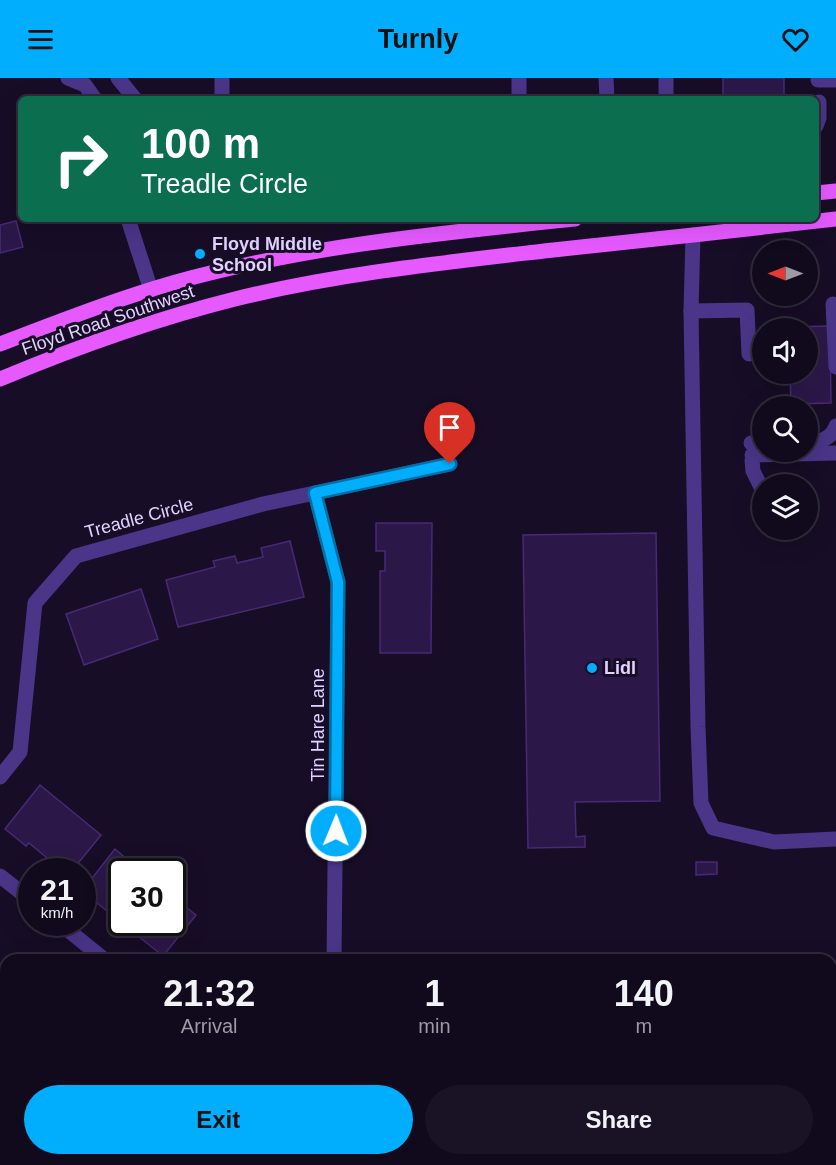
<!DOCTYPE html>
<html lang="en">
<head>
<meta charset="utf-8">
<style>
	body { margin:0; font-family:Arial,sans-serif; background:#1a1325; color:#f1f3f6; height:100vh; display:flex; flex-direction:column; font-size:22px; white-space:nowrap }
	* { box-sizing:border-box; margin:0 }
	p { font-size:20px; color:#9c9aa3 }
	.icon { flex:none; width:33px; height:33px; fill:none; stroke:currentColor; stroke-width:2; stroke-linecap:round; stroke-linejoin:round }
	.map { position:relative; flex:1; overflow:hidden }
	.side { position:absolute; left:0px; top:876px; width:837px; height:212px; display:flex; flex-direction:column; background:#110a1c; border-radius:18px 18px 0 0; box-shadow:0 6px 24px #0002,0 0 0 2px #302b3b }
	.side>* { flex:none }
	.guide { position:absolute; left:18px; top:18px; width:801px; height:126px; border-radius:9px; box-shadow:0 6px 24px #0002,0 0 0 2px #302b3b; background:#0b6e4f; color:#fff; overflow:hidden }
	.needle { width:39px; rotate:270deg }
	.buttons { position:absolute; left:752px; top:162px; display:grid; gap:12px }
	.buttons a { display:grid; place-items:center; width:66px; height:66px; border-radius:50%; background:#110a1c; box-shadow:0 6px 24px #0002,0 0 0 2px #302b3b; font-size:30px }
	.speed { position:absolute; left:18px; top:780px; display:flex; gap:12px; font-size:30px; font-weight:700; text-align:center }
	.speed>* { display:grid; place-content:center; width:78px; height:78px; border-radius:50%; background:#110a1c; box-shadow:0 6px 24px #0002,0 0 0 2px #302b3b; line-height:1 }
	.speed small { font-size:15px; font-weight:400 }
	.speed .limit { border:3px solid #111; border-radius:9px; background:#fff; color:#111 }
	.pin { position:absolute; display:grid; place-items:center; width:51px; height:51px; color:#fff; margin:-62px -26px; border-radius:50% 50% 50% 0; rotate:-45deg; box-shadow:0 0 6px #0007 }
	.pin .icon { rotate:45deg }
	.me { position:absolute; width:66px; margin:-33px; rotate:1deg; stroke-linejoin:round; filter:drop-shadow(0 0 4px #0008) }
	.turn { display:flex; align-items:center; gap:21px; height:126px; padding:0 24px; font-size:27px }
	.turn .icon { width:78px; height:78px; stroke-width:2.5 }
	.turn b { display:block; font-size:42px; line-height:51px }
	.eta { display:flex; justify-content:space-evenly; align-items:center; height:102px; text-align:center }
	.eta b { font-size:36px; font-weight:600; line-height:42px }
	.primary-button { display:flex; gap:12px; margin-top:auto; padding:12px 24px }
	.primary-button a { flex:1; height:69px; border-radius:36px; background:#00aefd; color:#111; font-size:24px; font-weight:600; line-height:69px; text-align:center }
	.primary-button a+a { background:#1a1325; color:#f1f3f6 }
	header { display:flex; justify-content:space-between; align-items:center; height:78px; padding:0 24px; background:#00aefd; color:#111; font-size:27px; font-weight:600 }
	.map>svg:first-child { display:block }
	.building { fill:#2c1848; stroke:#482976; stroke-width:1.5 }
	.lines { fill:none; stroke-linecap:round; stroke-linejoin:round }
	.minor { stroke:#4a3588; stroke-width:15 }
	.major { stroke:#e559ff; stroke-width:15 }
	.route-casing { stroke:#0071a4; stroke-width:15 }
	.route { stroke:#00aefd; stroke-width:10 }
	.poi-dot { fill:#00aefd; stroke:#170d26; stroke-width:2 }
	.labels { text-anchor:middle; stroke-width:6; stroke-linejoin:round; paint-order:stroke }
	.poi-label { font-size:18px; font-weight:bold; fill:#e1d2ff; stroke:#170d26; text-anchor:start }
	.street-label { font-size:18px; fill:#e1d2ff; stroke:#170d26 }
</style>
</head>
<body>
<header><svg class="icon" aria-label="menu" viewBox="0 0 24 24"><path d="M4 6h16M4 12h16M4 18h16"/></svg>Turnly<svg class="icon" aria-label="heart" viewBox="0 0 24 24"><path d="M12 20l-8-8c-3-5 5-10 8-4 3-6 11-1 8 4z"/></svg></header>
<div class="map">
<svg width="836" height="1087" viewBox="0 0 836 1087">
	<rect width="100%" height="100%" fill="#170d26"/>
	<g class="building">
		<rect x="723" y="0" width="61" height="19"/>
		<path d="M16,143l7,26 -23,6v-28z"/>
		<path d="M830,248l1,77 -40,1 -1,-30h17v-46h-18v-1z"/>
		<path d="M376,445h56l-1,130h-51v-82h5v-20h-9z"/>
		<path d="M656,455l4,268 -85,1 1,35 9,-1v11l-57,1 -5,-313z"/>
		<path d="M290,463l14,56 -126,30 -12,-47 49,-13 -2,-6 22,-5 2,7 26,-6 -2,-9z"/>
		<path d="M141,511l17,50 -74,26 -18,-51z"/>
		<path d="M40,707l61,50 -30,37h-7l-35,-29 -3,3 -21,-17z"/>
		<path d="M115,771l27,23h-20v50h50v-26l24,19 -33,41 -81,-65z"/>
		<path d="M696,784h21v12l-21,1z"/>
	</g>
	<g class="lines">
		<g class="minor">
			<path d="M68,0l17,7 10,14"/>
			<path d="M118,0l17,21"/>
			<path d="M222,0v21"/>
			<path d="M519,0v21"/>
			<path d="M606,0l1,21"/>
			<path d="M818,2h18"/>
			<path d="M666,21v-21"/>
			<path d="M816,48l3,-8v-16"/>
			<path d="M128,141l23,71"/>
			<path d="M693,157l-2,76 56,-1 2,44"/>
			<path d="M833,226l3,63"/>
			<path d="M691,233l7,416 3,76 12,25 61,14 62,-3"/>
			<path d="M751,365h11"/>
			<path d="M807,365c12,0 25,-5 29,-17"/>
			<path d="M752,377l84,-2"/>
			<path d="M752,382l1,11 9,18"/>
			<path d="M315,415l23,89 -4,378"/>
			<path d="M0,699l20,-25 15,-149 41,-47 187,-52 187,-40"/>
			<path d="M0,798l32,25"/>
			<path d="M58,844l47,38"/>
			<path d="M831,923l5,-2"/>
			<path d="M326,1087v-5"/>
			<path d="M787,1087v-5"/>
		</g>
		<g class="major">
			<path d="M816,115l20,-2"/>
			<path d="M0,266c58,-22 116,-45 176,-62 130,-36 265,-49 399,-63"/>
			<path d="M0,301c77,-32 155,-60 235,-80 102,-25 205,-36 309,-48 97,-10 195,-21 292,-32"/>
		</g>
	</g>
	<g class="lines">
		<g class="route-casing">
			<path id="route" d="M336,753l2,-249 -23,-89 135,-29"/>
		</g>
		<use href="#route" class="route"/>
	</g>
	<g class="poi-dot">
		<circle cx="200" cy="176" r="6"/>
		<circle cx="592" cy="590" r="6"/>
	</g>
	<g class="labels">
		<g class="poi-label">
			<text x="212" y="172">Floyd Middle<tspan x="212" dy="21">School</tspan></text>
			<text x="604" y="596">Lidl</text>
		</g>
		<g class="street-label">
			<text transform="translate(108 242) rotate(-19)" y="6">Floyd Road Southwest</text>
			<text transform="translate(139 440) rotate(-15)" y="6">Treadle Circle</text>
			<text transform="translate(318 647) rotate(-90)" y="6">Tin Hare Lane</text>
		</g>
	</g>
</svg>
<div class="buttons">
<a><svg class="needle" viewBox="-14 -14 28 28"><path d="M0-13l5 13h-10z" fill="#e53935"/><path d="M0 13l5-13h-10z" fill="#9c9aa3"/></svg></a>
<a><svg class="icon" aria-label="sound" viewBox="0 0 24 24"><path d="M4 9h4l5-4v14l-5-4H4zM17 9q2 3 0 6"/></svg></a>
<a><svg class="icon" aria-label="search" viewBox="0 0 24 24"><circle cx="10" cy="10" r="6"/><path d="M15 15l6 6"/></svg></a>
<a><svg class="icon" aria-label="layers" viewBox="0 0 24 24"><path d="M12 4l9 5-9 5-9-5zM3 14l9 5 9-5"/></svg></a>
</div>
<div class="speed"><div>21<small>km/h</small></div><div class="limit">30</div></div>
<div class="pin" style="left:450px;top:386px;background:#d93025"><svg class="icon" aria-label="arrive" viewBox="0 0 24 24"><path d="M6 21V4h12l-3 4 3 4H6"/></svg></div>
<svg class="me" style="left:336px;top:753px" viewBox="-20 -20 40 40"><circle r="17" fill="#00aefd" stroke="#fff" stroke-width="3"/><path d="M0-11L8 9 0 5-8 9z" fill="#fff"/></svg>
<div class="guide">
<div class="turn"><svg class="icon" aria-label="right" viewBox="0 0 24 24"><path d="M7 20v-9h11M14 6l5 5-5 5"/></svg><div><b>100 m</b>Treadle Circle</div></div>
</div>
<section class="side">
<div class="eta">
<div><b>21:32</b><p>Arrival</p></div>
<div><b>1</b><p>min</p></div>
<div><b>140</b><p>m</p></div>
</div>
<div class="primary-button"><a>Exit</a><a>Share</a></div>
</section>
</div>
</body>
</html>
